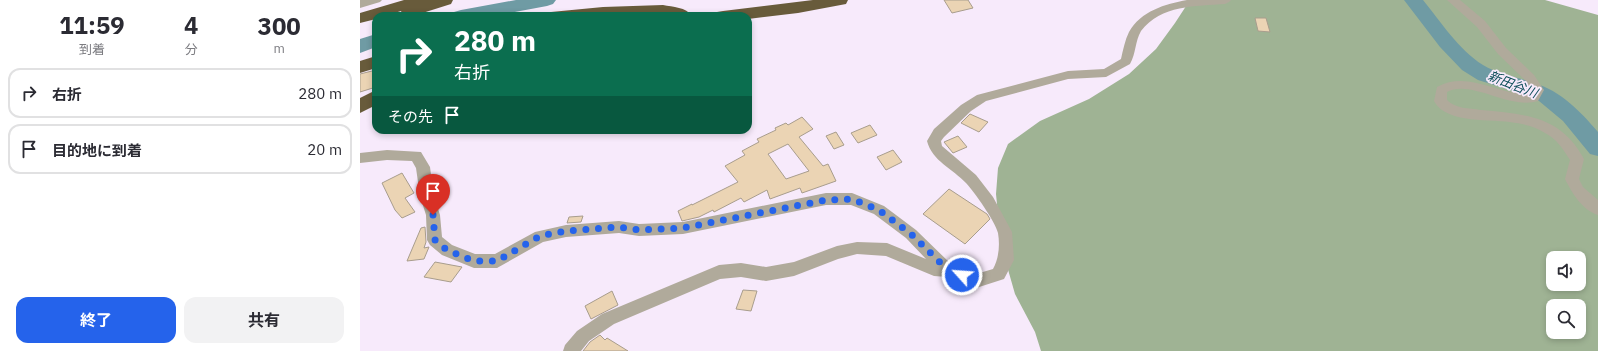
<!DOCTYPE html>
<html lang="ja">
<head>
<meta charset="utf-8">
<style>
	body { margin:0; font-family:"IBM Plex Sans","Noto Sans JP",sans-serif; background:#f2f2f3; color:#2b2b33; height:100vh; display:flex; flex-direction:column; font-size:15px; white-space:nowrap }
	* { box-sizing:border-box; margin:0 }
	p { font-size:13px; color:#7c7c81 }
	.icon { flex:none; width:22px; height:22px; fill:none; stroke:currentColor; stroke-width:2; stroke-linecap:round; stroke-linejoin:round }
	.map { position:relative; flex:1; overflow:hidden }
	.panel { display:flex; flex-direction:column; background:#fff; width:360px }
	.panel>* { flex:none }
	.top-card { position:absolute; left:12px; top:12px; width:380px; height:122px; border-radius:12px; box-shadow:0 2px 6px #0003; background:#0b6e4f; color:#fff; overflow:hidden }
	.tools { position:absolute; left:1186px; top:251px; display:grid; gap:8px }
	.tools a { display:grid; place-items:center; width:40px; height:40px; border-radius:8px; background:#fff; box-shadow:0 2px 6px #0003; font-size:20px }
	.pin { position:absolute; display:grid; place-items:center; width:34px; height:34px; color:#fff; margin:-41px -17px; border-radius:50% 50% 50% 0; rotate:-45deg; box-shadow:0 0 4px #0007 }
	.pin .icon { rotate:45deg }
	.me { position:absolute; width:44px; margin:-22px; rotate:296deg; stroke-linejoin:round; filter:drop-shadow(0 0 3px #0008) }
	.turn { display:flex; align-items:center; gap:14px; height:84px; padding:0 16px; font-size:18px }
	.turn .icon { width:52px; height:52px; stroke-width:2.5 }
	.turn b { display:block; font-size:28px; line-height:34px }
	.then { display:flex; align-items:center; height:38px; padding:0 16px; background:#0003; gap:8px; font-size:15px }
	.eta { display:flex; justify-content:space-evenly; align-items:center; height:68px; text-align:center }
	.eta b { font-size:24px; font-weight:700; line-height:28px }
	.button { display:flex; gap:8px; margin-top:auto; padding:8px 16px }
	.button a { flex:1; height:46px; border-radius:12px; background:#2563eb; color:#fff; font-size:16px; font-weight:700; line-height:46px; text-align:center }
	.button a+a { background:#f2f2f3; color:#2b2b33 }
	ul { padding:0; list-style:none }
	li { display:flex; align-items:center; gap:12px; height:50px; margin:0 8px 6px; padding:0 8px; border:2px solid #e1e1e2; border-radius:12px }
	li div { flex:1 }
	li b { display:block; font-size:15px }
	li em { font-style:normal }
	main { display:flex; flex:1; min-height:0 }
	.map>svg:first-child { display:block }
	.forest { fill:#9fb394; fill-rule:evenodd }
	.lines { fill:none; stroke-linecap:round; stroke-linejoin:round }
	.river { fill:#6f9ba4; fill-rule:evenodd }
	.building { fill:#ebd4b4; stroke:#a89d8d; fill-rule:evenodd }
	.minor { fill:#b0aa9b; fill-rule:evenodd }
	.highway { fill:#685b3b; fill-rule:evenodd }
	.route { stroke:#2563eb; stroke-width:7; stroke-dasharray:0 12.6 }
	.labels { text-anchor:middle; stroke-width:3.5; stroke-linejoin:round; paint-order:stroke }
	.water-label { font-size:13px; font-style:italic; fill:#0b4d58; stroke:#f7eafb }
</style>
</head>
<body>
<main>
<section class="panel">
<div class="eta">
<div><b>11:59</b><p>到着</p></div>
<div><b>4</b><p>分</p></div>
<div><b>300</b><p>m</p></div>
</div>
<ul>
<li><svg class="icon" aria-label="right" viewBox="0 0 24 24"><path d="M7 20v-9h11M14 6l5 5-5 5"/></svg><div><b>右折</b></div><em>280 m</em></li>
<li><svg class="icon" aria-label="arrive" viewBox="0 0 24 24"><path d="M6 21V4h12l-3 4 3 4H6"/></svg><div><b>目的地に到着</b></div><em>20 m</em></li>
</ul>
<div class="button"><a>終了</a><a>共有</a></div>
</section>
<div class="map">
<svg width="1238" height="351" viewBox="0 0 1238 351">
	<rect width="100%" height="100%" fill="#f7eafb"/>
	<path class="forest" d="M830,0h355l53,15v336h-557l-6,-19 -20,-38 -14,-49 -5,-51 2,-26 10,-24 32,-23 49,-22 40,-25 27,-25 19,-26zM1193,258h26v26h-26zM1193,306h26v26h-26z"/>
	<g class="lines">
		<g class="river">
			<path d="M156,0h40l-3,4 -6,2 -54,10h-41l2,-4 7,-2z"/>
			<path d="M1044,0h19c18,22 35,49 60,65 15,9 34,12 51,18 27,8 46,28 64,49v24l-8,-2 -27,-33 -24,-20 -19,-8 -42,-13 -16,-10 -22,-23z"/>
			<path d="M16,34v13l-16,6v-14z"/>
		</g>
	</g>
	<g class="building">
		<path d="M584,0h24l5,8 -21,5z"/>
		<path d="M895,18h11l4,14 -12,-1z"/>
		<path d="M16,70v17l-16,5v-18z"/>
		<path d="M610,114l18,8 -9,10 -18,-9z"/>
		<path d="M442,117l11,12 -14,8 24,29 5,-2 8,17 -34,12 -2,-5 -30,11 -3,-9 -23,12 -3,-4 -27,14 -1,-2 -14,7 -17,4 -4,-10 14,-7v1l46,-23 -13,-16 20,-11 -3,-4 17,-9 -2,-3 19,-9 -1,-2 11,-5 2,2zM428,144l21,27 -23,8 -18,-25z"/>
		<path d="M510,125l7,10 -19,8 -7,-10z"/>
		<path d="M476,132l8,13 -10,4 -8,-13z"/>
		<path d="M598,136l9,11 -14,6 -9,-11z"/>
		<path d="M533,150l9,12 -16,8 -9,-13z"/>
		<path d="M42,173l12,20 -9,5 10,14 -13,6 -7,-8 -13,-27z"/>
		<path d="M589,189l38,25 3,5 -25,25 -42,-30z"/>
		<path d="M223,216l-2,6 -14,1 2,-6z"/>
		<path d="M65,227l1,15 -2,6 5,-1 -5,12 -17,2 14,-33z"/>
		<path d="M75,262l27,5 -11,15 -27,-5z"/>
		<path d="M383,290l14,1 -6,20 -15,-2z"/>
		<path d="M252,291l6,14 -27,14 -6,-13z"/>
		<path d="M240,335l5,5 2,-2 21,13h-45l7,-9z"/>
	</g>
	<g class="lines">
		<g class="minor">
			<path d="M0,0h22l-2,2 -20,6z"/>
			<path d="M827,0h44l-2,2 -4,2c-29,2 -64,1 -84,27 -6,10 -5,23 -11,33l-24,13 -38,2 -82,22 -15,10 -27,26 -3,4 1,5 34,29 17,22 19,35 2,28 -10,19 -28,9 -29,-11 -13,-1 -48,-20 -29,-2 -19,5 -44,17 -28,5 -25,-4 -21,2 -106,45 -25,17 -8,10h-18l2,-6 12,-14 25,-17 117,-49 22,-2 25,4 28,-5 43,-16 20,-4 30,1 39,16 -20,-21 -32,-24 -23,-9h-25l-143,29 -44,2 -20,-3 -53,4 -23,5 -46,26h-23l-32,-13 -12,-10 -3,-5 -1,-25 -6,-19 -4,-28 -4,-7 -25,-1 -27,3v-10l27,-3 34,2 9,15 4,29 6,19 2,22 10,8 23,9h20l40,-22 31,-7 53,-4 20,3 44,-2 143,-29h26l32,13 32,24 36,35 24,9 17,-5c6,-11 7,-24 5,-36 -3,-12 -23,-40 -32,-50 -13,-14 -34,-22 -39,-42l7,-12 27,-24 16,-10 91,-24 36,-2 17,-10c2,-9 4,-19 8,-27 12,-21 36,-28 58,-32z"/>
			<path d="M1087,0h13l25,21 21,27 28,27 10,15 -6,11c-29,9 -67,-22 -91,-9v8c9,9 21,8 34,10 44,4 80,6 103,49l-5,20 4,8 15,13v15c-16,-5 -26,-22 -33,-36l5,-19c-7,-11 -13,-21 -25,-27 -7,-5 -20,-9 -29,-10 -24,-5 -69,2 -82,-22l3,-14c31,-17 60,8 92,7l2,-4 -5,-9 -28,-27 -21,-27z"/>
		</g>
		<g class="highway">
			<path d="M44,0h49l-2,4 -38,12h-10l-2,-5 -16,5h-9v3l-16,4v-10z"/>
			<path d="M453,0h35l-2,4 -48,9 -50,6v-3h-33l2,-4 6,-1z"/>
			<path d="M303,5c10,2 23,2 29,11h-143l2,-4 52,-5z"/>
			<path d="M16,56v12l-16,5v-12z"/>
			<path d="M16,90v15l-16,8v-15z"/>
		</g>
	</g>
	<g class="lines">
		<path class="route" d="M73,215l2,25 12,10 27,11h23l43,-25 26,-5 53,-4 20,3 44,-2 143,-28 26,-1 27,11 32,24 37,36 14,5"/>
	</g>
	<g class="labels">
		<g class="water-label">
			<text transform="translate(1153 84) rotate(21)" y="5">新田谷川</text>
		</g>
	</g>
</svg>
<div class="tools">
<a><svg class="icon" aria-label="sound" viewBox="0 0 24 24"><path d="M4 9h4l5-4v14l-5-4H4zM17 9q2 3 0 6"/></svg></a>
<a><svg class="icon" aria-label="search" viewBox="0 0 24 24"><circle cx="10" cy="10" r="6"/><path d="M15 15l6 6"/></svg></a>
</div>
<div class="pin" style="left:73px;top:215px;background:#d93025"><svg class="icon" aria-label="arrive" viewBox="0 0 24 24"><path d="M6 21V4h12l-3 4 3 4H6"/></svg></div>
<svg class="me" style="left:602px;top:275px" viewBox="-20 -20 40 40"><circle r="17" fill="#2563eb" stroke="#fff" stroke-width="3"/><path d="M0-11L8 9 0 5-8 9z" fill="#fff"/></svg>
<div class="top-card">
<div class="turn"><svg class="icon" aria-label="right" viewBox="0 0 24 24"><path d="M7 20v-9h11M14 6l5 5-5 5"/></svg><div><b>280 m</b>右折</div></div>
<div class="then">その先<svg class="icon" aria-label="arrive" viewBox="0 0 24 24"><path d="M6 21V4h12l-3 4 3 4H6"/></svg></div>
</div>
</div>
</main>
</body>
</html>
